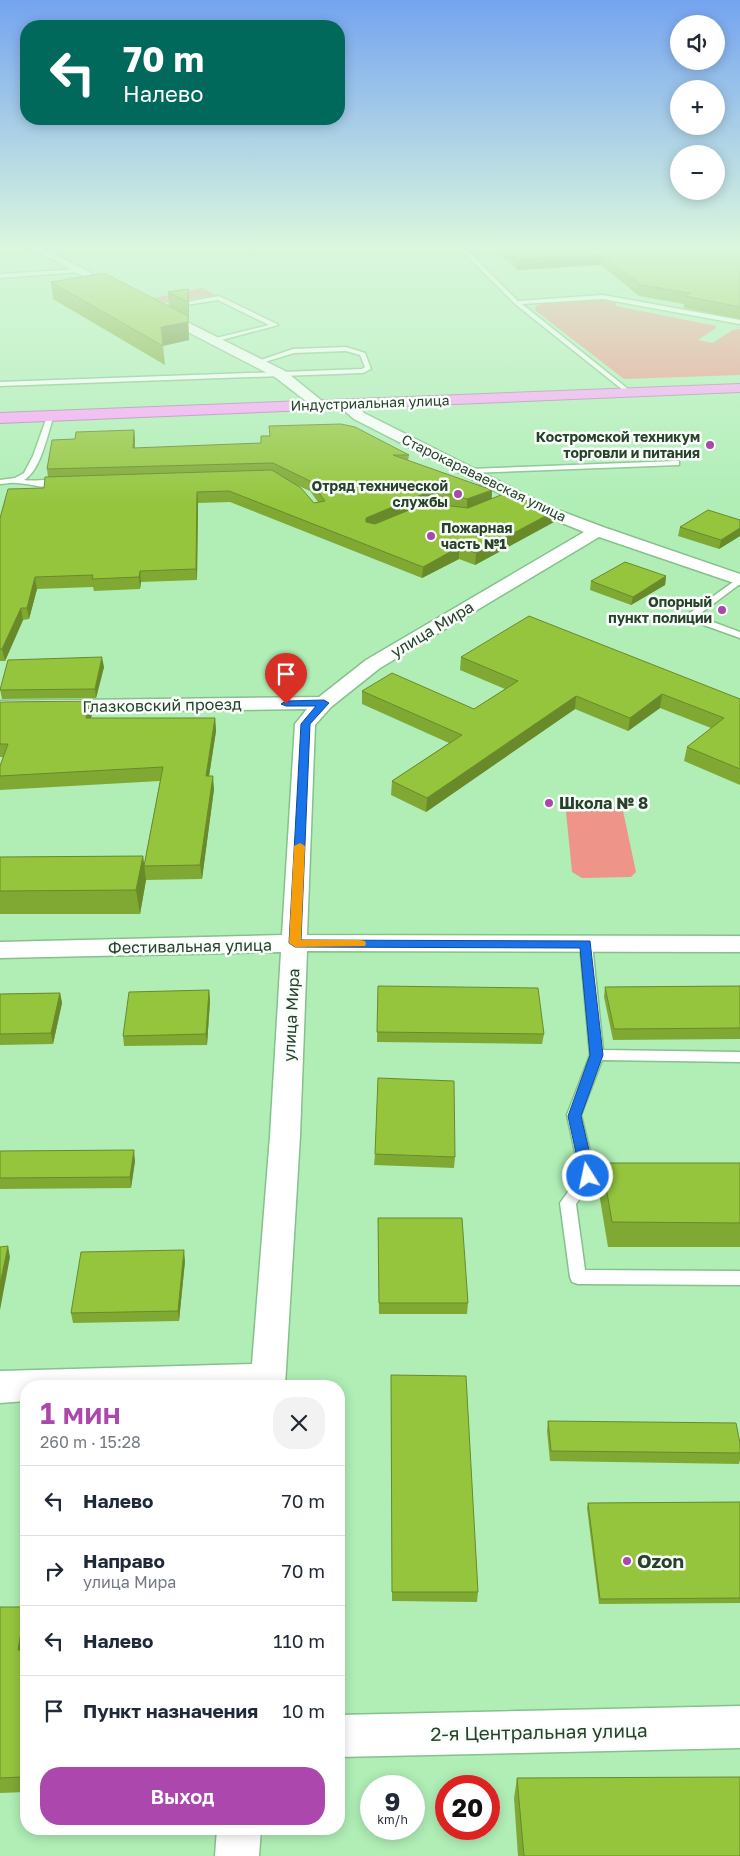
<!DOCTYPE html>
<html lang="ru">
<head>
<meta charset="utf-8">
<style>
	body { margin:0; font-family:"Golos Text",sans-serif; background:#f2f2f3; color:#1f2937; height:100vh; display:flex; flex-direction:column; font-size:19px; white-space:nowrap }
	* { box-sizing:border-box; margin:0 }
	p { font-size:16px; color:#747a83 }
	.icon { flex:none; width:28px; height:28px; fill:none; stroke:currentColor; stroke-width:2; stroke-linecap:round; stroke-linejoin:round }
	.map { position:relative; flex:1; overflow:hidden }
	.panel { position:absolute; left:20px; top:1380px; width:325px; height:455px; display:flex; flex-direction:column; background:#fff; border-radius:20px; box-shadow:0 2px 12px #0003 }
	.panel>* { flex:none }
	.top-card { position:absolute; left:20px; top:20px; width:325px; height:105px; border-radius:20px; box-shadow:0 2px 12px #0003; background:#00695c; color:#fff; overflow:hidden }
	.buttons { position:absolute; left:670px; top:15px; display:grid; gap:10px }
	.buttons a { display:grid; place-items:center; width:55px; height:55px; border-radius:50%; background:#fff; box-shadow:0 2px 12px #0003; font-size:25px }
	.speed { position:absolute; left:360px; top:1775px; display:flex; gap:10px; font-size:25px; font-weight:700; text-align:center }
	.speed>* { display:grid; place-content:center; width:65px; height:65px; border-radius:50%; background:#fff; box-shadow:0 2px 12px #0003; line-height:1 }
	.speed small { font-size:12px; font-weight:400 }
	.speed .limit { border:8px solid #d22; background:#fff; color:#111 }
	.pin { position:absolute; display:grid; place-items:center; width:42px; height:42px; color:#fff; margin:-51px -21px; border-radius:50% 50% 50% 0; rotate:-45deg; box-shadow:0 0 5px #0007 }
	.pin .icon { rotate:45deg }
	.me { position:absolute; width:55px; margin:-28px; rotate:350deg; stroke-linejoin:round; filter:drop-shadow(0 0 4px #0008) }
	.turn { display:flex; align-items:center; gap:18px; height:105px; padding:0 20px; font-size:22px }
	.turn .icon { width:65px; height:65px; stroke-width:2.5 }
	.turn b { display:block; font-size:35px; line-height:42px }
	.round { display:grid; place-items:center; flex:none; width:52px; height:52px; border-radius:20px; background:#f2f2f3 }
	.head { display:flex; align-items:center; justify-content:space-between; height:85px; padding:0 20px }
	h1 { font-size:30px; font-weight:600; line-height:38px; color:#ab47ad }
	.cta { display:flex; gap:10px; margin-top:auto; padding:10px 20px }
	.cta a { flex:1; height:58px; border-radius:20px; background:#ab47ad; color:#fff; font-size:20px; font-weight:600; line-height:58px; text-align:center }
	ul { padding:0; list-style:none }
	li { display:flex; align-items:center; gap:15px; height:70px; padding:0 20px; border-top:1px solid #e0e1e3 }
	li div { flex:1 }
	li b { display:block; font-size:19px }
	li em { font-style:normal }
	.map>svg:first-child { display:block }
	.green { fill:#ee9489 }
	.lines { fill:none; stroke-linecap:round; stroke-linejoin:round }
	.lane-casing { stroke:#85c18b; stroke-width:3 }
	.street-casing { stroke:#85c18b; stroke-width:3 }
	.highway-casing { stroke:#b281b3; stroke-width:2 }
	.lane { fill:#fff; fill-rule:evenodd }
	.street { fill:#fff; fill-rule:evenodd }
	.highway { fill:#fda4fc; fill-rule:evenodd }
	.wall { fill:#80a934; fill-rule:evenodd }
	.shaded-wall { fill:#688a2b }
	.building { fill:#95c53d; stroke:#688a2b }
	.route { fill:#1a73e8; stroke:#114b97 }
	.slow { fill:#f59e0b }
	.poi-dot { fill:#ab47ad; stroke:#f8fef9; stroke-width:2 }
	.labels { text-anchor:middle; stroke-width:5; stroke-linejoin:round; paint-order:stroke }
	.far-street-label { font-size:14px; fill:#28412b; stroke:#f8fef9 }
	.far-poi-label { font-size:14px; font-weight:bold; fill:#28412b; stroke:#f8fef9; text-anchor:end }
	.street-label { font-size:16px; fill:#28412b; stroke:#f8fef9 }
	.poi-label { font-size:16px; font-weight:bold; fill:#28412b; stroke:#f8fef9; text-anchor:start }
	.near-poi-label { font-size:19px; font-weight:bold; fill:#28412b; stroke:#f8fef9; text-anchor:start }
	.near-street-label { font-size:19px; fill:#28412b; stroke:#f8fef9 }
</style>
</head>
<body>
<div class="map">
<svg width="740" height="1856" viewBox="0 0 740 1856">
	<rect width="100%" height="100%" fill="#b0eeb6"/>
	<g class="green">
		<path d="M202,288l14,7 -52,8 -10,-5z"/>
		<path d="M603,300l13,3v3l100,20v2l-18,12 14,3 21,-13 7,-1v46l-116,4 -88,-68 -1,-4 7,-3z"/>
		<path d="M571,807h46l6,4 13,61 -5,5 -49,1 -10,-6 -6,-60z"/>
	</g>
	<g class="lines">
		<g class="lane-casing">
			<g id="lane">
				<path d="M456,245h6l56,56 85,-6 137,25v4l-137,-25 -81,5 111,89 -5,1 -113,-90z"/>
				<path d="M80,269l-2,3 -78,6v-4z"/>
				<path d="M219,296l58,28 1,1 -64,17 -3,-2 1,-1 57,-14 -51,-25 -45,7 -3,-2z"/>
				<path d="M346,347l19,6 6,16 -8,4 -363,13v-4l362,-13 3,-2 -5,-12 -14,-4 -52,2 -36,11 -3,-2 38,-13z"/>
				<path d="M48,414l6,1c-6,17 -13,56 -30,65 12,2 31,-3 40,3 -13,9 -34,0 -48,0 -5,-1 -11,1 -16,1v-4l15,-2 9,-5 9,-17z"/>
				<path d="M676,461h3v4l-210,8 -4,-2 4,-2z"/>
				<path d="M740,577v7l-43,32 43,16v6l-53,-19v-4z"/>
				<path d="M586,940l6,4 11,106 137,2v10l-138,-2 -21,55 15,61 -20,28 9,66 155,1v14l-162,-1 -6,-2 -2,-5 -10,-74 20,-28 -13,-60 23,-60 -10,-111z"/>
			</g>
		</g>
		<g class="street-casing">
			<g id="street">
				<path d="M25,245h13l87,46 -2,2h-8z"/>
				<path d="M159,308l126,63 42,34 -7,4 -5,-1 -40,-31 -120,-62 -2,-3 2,-3z"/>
				<path d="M349,400l5,1 10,12 186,94 53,20 137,47v11l-141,-48 -219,131 -49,39 -16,18 -8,210 433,1v16l-433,-1 -7,185 -15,250h-259v15l-26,2v-32l252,-7 18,-228 11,-184 -281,6v-16l282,-7 13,-211 12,-15 -307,4v-12l319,-4 47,-37 218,-128 -46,-19 -184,-94 -7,-6 -5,-9z"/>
				<path d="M740,1706v42l-401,9v-42z"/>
				<path d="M217,1829h44l-2,27h-44z"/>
			</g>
		</g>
		<g class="highway-casing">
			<path id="highway" d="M740,384v8l-740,31v-10z"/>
		</g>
		<use href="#lane" class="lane"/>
		<use href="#street" class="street"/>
		<use href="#highway" class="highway"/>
	</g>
	<g class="wall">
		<path d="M491,245h249v74l-56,-11v-4l-45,-8 -38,-31 -84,5z"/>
		<path d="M51,282l118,24 -1,-14 20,-3 1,18v13l-1,-1 1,21 -26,6 2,19 -112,-66z"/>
		<path d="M134,430l1,10v8l274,7 -1,6 84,29v9l63,12 -1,11 -79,43 -16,-6 -37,19 -192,-76 -32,1 -1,77 -56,2 -1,7 -46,2 -1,-4 -56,2 -8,30 -6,1 -18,41h-5v-143l44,-30 4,-11 -1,-8 28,-30zM294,484l16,7 8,11 -4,1z"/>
		<path d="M740,520v16l-21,13 -41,-13 2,-9z"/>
		<path d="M666,576l-1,9 -34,20 -41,-15 1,-9z"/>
		<path d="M461,657l279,42v86l-56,-24 3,-14 24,-19 -51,-20 -32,23 -53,-22 -149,103 -35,-17 1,-14 57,-38 -87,-39v-13l112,18 31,-20 -45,-19z"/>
		<path d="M104,667l-8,31 -94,1 -2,-10z"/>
		<path d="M91,701l1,13 -1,4h124l1,13 -7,45 5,13 -12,90 -56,1 -6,34h-140v-57l143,-1 1,10 16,-85 -160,9v-24l3,-9h-3v-55z"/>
		<path d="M378,986l166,48 -2,10 -165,-2z"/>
		<path d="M740,986v53l-127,1 -9,-43 1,-10z"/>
		<path d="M209,990l1,11 -3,44 -83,1 -1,-10z"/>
		<path d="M60,993l2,10 -9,41 -53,1v-51z"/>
		<path d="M0,1151l135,10 -4,27 -131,1z"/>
		<path d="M375,1154l80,3 -1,11 -80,-3z"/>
		<path d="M602,1163h138v84h-132l-10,-60z"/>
		<path d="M378,1218l90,85 -1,11h-88z"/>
		<path d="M185,1261l-6,60 -106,2 -2,-10z"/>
		<path d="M391,1375l87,217 -1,10 -85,-1z"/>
		<path d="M548,1421l192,22v17l-1,4 -189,-3 -3,-30z"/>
		<path d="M740,1502v101l-141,1 -12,-96 1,-5z"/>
		<path d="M0,1607l26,3v182l-26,1z"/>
		<path d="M517,1778l223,78h-222l-4,-58z"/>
	</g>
	<g class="shaded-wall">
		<path d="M602,254l-1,11 -84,5 1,-11z"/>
		<path d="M188,289l1,18v13l-1,-18z"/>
		<path d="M188,316l1,24 -27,6 -1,-19z"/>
		<path d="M134,430l1,10 -1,18 -1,-10z"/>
		<path d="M433,490l-1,11 -66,28v-11z"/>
		<path d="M492,490l-1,10 -24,10v-11z"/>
		<path d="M197,492l1,11 -1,77 -1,-11z"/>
		<path d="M555,511l-1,11 -79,43 1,-12z"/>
		<path d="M740,528v8l-21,13 2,-9z"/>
		<path d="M459,547v12l-37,19 1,-11z"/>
		<path d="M140,571l1,11 -1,7 -1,-12z"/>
		<path d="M666,576l-1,9 -34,20 2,-8z"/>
		<path d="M35,577l2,12 -8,30 -2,-11z"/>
		<path d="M21,608l2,12 -18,41 -3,-12z"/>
		<path d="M102,657l2,10 -8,31 -1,-9z"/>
		<path d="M662,694l-2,14 -32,23 2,-13z"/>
		<path d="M576,696l-1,13 -149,103 1,-14z"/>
		<path d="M91,701l1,13 -4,17 -2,-13z"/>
		<path d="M215,718l1,13 -9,58 -1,-13z"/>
		<path d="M213,776l1,13 -12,90 -2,-14z"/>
		<path d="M143,856l3,24 -6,34 -4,-24z"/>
		<path d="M209,990l1,11 -3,44 -1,-11z"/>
		<path d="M60,993l2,10 -9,41 -2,-11z"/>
		<path d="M134,1150l1,11 -4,27 -1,-11z"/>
		<path d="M8,1246l2,11 -10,53v-26z"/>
		<path d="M184,1250l1,11 -6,60 -1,-10z"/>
		<path d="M25,1607l1,3v46l-8,-6z"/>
		<path d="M26,1747v40l-4,-10z"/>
	</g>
	<g class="building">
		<path d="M503,245h237v62l-55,-11 5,-3 -49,-8 -39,-31 -84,5z"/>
		<path d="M104,273l84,43v6l-27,5 2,19 -112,-64z"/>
		<path d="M188,289v13l-20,-10z"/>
		<path d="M341,424l14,3 54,28h-16l99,35 -25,9 -34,-9 -67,28v4l9,2 61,-25 15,7 17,2 38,-15 49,18 -79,42 -17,-6 -36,20 -194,-76 -32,1 -1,77 -56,2 -1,6 -47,2 1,-4 -58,2 -8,31h-6l-19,41h-2v-131l8,-29 36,-1 1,-11 227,-7 29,18 13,15 11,-2 -15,-20 -37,-18 -226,6 5,-29 23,-1 1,-7 58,-2 -1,18 128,-5v-7h9l-1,-10z"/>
		<path d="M708,510l32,10v8l-19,12 -41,-13z"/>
		<path d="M625,562l41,14 -33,21 -42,-16z"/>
		<path d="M529,616l211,83v70l-53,-22 37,-29 -62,-24 -32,24 -54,-22 -149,102 -35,-17 70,-46 -100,-44 30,-18 82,36 44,-28 -57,-24z"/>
		<path d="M102,657l-7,32 -95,1 8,-30z"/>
		<path d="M91,701l-5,17h129l-9,58h7l-13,89 -56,1 19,-99 -163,9v-10l8,-22h-8v-42z"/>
		<path d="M143,856l-7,34 -136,1v-34z"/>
		<path d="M378,986l160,2 6,46 -167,-2z"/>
		<path d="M740,986v42l-126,1 -9,-42z"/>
		<path d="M209,990l-3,44 -83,2 6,-44z"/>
		<path d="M60,993l-9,40 -51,1v-40z"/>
		<path d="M378,1078l76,3 1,76 -80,-3z"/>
		<path d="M134,1150l-4,27 -130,1v-27z"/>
		<path d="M602,1163h138v60l-128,-1z"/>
		<path d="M378,1218h84l6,85h-89z"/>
		<path d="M8,1246l-8,38v-37z"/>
		<path d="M184,1250l-6,61 -107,2 10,-61z"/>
		<path d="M391,1375l75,1 12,216h-86z"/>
		<path d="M548,1421l188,2 4,20v10l-189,-2z"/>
		<path d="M740,1502v96l-140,1 -12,-96z"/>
		<path d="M0,1607h25l-7,43h8v97l-4,30 -22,1z"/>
		<path d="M740,1777v79h-216l-7,-78z"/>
	</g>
	<linearGradient id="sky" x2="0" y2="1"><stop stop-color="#74a4f0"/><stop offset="0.49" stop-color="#dbf7de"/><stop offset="1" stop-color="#dbf7de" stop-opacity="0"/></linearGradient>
	<rect width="740" height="505" fill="url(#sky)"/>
	<path class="route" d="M324,700l5,3 -19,21 -9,216 289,1 13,114 -22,61 14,60 -2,4 -5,2 -5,-2 -2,-4 -13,-60 22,-61 -10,-107 -285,-1 -6,-4 12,-219 15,-18h-30l-5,-2 5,-3z"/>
	<path class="slow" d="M300,843l5,3 -4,94h59l5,1 1,3 -1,2 -70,1 -6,-4 5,-97z"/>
	<g class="poi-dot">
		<circle cx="710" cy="445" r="5"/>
		<circle cx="458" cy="494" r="5"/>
		<circle cx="431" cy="536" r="5"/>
		<circle cx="722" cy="610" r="5"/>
		<circle cx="549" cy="803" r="5"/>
		<circle cx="627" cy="1561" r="5"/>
	</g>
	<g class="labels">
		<g class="far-street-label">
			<text transform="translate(370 403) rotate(-2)" y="5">Индустриальная улица</text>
			<text transform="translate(484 478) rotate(26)" y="5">Старокараваевская улица</text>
		</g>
		<g class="far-poi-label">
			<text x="700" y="442">Костромской техникум<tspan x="700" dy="16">торговли и питания</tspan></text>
			<text x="448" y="491">Отряд технической<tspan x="448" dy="16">службы</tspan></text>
			<text x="441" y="533" text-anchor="start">Пожарная<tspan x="441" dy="16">часть №1</tspan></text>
			<text x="712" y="607">Опорный<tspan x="712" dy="16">пункт полиции</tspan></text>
		</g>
		<g class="street-label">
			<text transform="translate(432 629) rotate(-31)" y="6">улица Мира</text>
			<text transform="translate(162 705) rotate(-1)" y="6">Глазковский проезд</text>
			<text transform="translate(190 946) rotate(-1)" y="6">Фестивальная улица</text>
			<text transform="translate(291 1015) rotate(-87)" y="6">улица Мира</text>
		</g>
		<g class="poi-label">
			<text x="559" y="809">Школа № 8</text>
		</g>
		<g class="near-poi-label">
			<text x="637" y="1568">Ozon</text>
		</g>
		<g class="near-street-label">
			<text transform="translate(539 1732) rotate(-1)" y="7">2-я Центральная улица</text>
		</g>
	</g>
</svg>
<div class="buttons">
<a><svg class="icon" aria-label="sound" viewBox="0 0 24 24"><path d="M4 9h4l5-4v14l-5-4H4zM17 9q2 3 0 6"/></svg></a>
<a>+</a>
<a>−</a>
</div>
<div class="speed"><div>9<small>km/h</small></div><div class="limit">20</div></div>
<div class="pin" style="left:286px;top:704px;background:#d93025"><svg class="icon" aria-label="arrive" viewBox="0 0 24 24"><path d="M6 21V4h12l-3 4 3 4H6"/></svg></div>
<svg class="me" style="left:588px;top:1176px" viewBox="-20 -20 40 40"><circle r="17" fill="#1a73e8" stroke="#fff" stroke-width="3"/><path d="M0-11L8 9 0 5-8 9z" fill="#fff"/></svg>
<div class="top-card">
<div class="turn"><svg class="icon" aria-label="left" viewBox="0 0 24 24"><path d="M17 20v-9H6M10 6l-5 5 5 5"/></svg><div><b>70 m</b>Налево</div></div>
</div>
<section class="panel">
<div class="head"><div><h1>1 мин</h1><p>260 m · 15:28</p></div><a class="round"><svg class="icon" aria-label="close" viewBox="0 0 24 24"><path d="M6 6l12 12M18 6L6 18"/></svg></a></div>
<ul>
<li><svg class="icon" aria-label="left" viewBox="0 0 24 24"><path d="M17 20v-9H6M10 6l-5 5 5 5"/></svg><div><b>Налево</b></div><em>70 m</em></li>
<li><svg class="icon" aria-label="right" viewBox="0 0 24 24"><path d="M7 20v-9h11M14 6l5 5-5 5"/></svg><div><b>Направо</b><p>улица Мира</p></div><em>70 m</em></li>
<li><svg class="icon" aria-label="left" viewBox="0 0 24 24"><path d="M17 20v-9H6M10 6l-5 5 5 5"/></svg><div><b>Налево</b></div><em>110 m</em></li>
<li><svg class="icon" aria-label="arrive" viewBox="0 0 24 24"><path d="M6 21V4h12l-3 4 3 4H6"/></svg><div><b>Пункт назначения</b></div><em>10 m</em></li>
</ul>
<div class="cta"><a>Выход</a></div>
</section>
</div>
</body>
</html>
